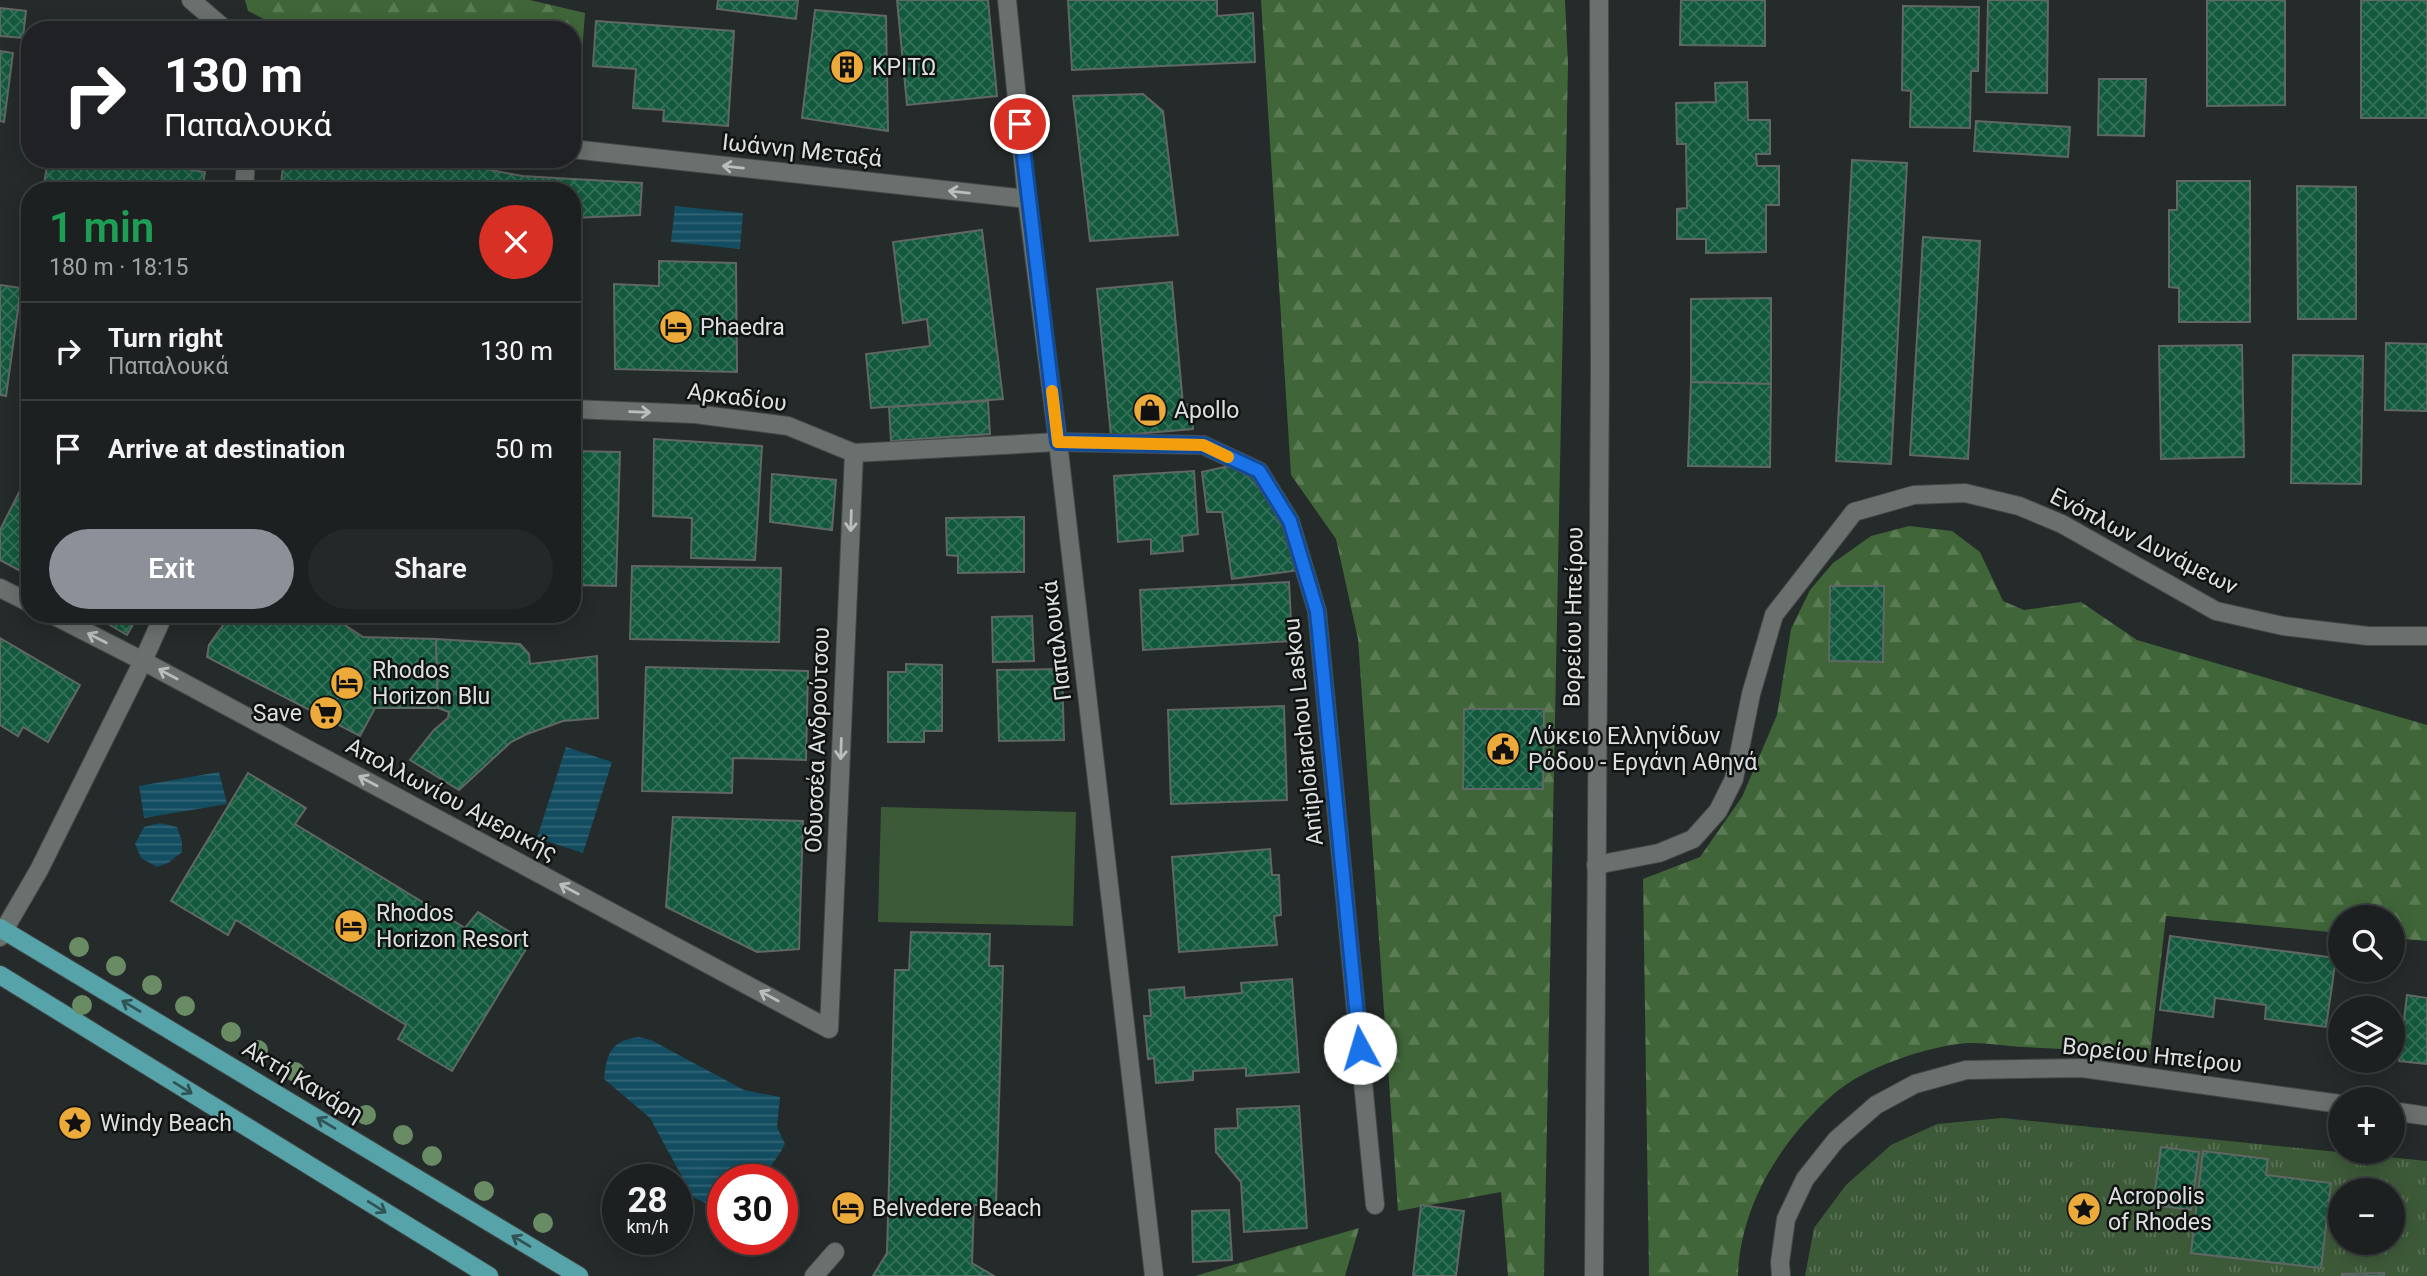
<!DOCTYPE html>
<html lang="en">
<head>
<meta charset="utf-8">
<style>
	body { margin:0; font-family:Roboto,sans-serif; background:#252829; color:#f1f3f6; height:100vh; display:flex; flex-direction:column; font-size:26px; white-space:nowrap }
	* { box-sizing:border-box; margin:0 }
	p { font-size:23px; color:#a0a3a5 }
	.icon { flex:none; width:38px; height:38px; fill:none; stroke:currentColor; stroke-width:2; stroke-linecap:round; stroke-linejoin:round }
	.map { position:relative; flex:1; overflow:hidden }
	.drawer { position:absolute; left:21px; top:182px; width:560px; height:441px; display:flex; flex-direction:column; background:#1c2020; border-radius:28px; box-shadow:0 4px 18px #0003,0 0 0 2px #3a3e3e }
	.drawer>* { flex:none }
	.guide { position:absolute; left:21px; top:21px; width:560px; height:147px; border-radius:28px; box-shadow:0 4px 18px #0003,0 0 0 2px #3a3e3e; background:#202124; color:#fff; overflow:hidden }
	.tools { position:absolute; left:2328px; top:905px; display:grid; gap:14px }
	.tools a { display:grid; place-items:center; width:77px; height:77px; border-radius:50%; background:#1c2020; box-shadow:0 4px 18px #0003,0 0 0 2px #3a3e3e; font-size:35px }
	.speed { position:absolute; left:602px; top:1164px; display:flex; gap:14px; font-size:35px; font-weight:700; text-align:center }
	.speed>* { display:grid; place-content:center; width:91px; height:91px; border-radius:50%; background:#1c2020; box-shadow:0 4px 18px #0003,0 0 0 2px #3a3e3e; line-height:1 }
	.speed small { font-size:18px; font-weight:400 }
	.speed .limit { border:10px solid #d22; background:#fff; color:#111 }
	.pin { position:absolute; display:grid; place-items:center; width:60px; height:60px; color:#fff; margin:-30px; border:4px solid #fff; border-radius:50%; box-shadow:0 2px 7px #0007 }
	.me { position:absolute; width:77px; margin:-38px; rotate:354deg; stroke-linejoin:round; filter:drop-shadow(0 0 5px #0008) }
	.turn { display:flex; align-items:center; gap:24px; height:147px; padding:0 28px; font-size:32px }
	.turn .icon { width:91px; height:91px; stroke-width:2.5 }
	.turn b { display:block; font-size:49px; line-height:60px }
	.round { display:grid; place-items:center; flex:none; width:74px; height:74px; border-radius:37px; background:#252829 }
	.summary { display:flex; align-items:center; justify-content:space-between; height:119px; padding:0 28px }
	h1 { font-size:42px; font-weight:600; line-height:52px; color:#1e9e55 }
	.action { display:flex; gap:14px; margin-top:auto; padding:14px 28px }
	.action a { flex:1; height:80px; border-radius:42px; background:#8c9099; color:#fff; font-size:28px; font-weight:600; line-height:80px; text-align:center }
	.action a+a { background:#252829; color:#f1f3f6 }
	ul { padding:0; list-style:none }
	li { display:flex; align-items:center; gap:21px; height:98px; padding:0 28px; border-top:2px solid #3a3e3e }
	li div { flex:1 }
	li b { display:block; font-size:26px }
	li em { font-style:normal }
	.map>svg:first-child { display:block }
	.forest { fill:url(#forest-firs) }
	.park { fill:url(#park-tufts); fill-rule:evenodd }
	.garden { fill:#3d5a38 }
	.water { fill:url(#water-rules) }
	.building { fill:url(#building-cross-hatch); stroke:#616764; stroke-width:2 }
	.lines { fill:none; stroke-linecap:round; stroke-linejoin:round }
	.minor-casing { stroke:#444848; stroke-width:20 }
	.major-casing { stroke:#444848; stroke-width:20 }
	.minor { stroke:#69706e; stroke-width:18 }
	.major { stroke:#56a4aa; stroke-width:18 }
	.tree { fill:#698c65 }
	.oneway { stroke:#babebe }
	.oneway2 { stroke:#305456 }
	.route-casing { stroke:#114b97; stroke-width:18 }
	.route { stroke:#1a73e8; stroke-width:12 }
	.slow { stroke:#f59e0b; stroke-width:12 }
	.labels { text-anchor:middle; stroke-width:5; stroke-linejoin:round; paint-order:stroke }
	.poi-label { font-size:23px; fill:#dde0e0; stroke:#101312; text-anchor:start }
	.street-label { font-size:23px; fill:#dde0e0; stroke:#101312 }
</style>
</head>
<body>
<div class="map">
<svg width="2427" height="1276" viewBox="0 0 2427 1276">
	<defs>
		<pattern id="forest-firs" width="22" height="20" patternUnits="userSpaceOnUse" patternTransform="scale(1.75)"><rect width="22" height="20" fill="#3f6538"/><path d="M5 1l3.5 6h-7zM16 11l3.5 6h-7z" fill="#5a7b54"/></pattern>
		<pattern id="park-tufts" width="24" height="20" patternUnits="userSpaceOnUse" patternTransform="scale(1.75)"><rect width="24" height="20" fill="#3d5a38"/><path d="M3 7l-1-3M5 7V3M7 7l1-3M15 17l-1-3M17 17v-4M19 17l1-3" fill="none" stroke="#597154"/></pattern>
		<pattern id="water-rules" width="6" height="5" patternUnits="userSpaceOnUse" patternTransform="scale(1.75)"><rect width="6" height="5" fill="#134d61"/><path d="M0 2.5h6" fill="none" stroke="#356677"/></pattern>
		<pattern id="building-cross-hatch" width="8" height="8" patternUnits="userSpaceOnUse" patternTransform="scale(1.75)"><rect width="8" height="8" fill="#13593d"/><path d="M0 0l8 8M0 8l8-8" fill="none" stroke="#357159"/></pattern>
	</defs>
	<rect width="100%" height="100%" fill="#252b2a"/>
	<g class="forest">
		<path d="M245,0h285l55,13 -8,106h-5v-89h-287l-37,-19z"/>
		<path d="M1261,0h304l3,64 -24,1212h-36l-7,-84 -103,19 -40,-572 -22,-100 -45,-64z"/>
		<path d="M1909,526l43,5 28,21 23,49 21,9 57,-8 56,38 290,85v216l-35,-3v-21h-52v16l-174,-17 -16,138c-43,-3 -85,-5 -128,-7 -21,-1 -44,-6 -64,-3 -37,5 -94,24 -123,49 -53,45 -95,112 -97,183h-89l-6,-397 57,-22 42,-60 35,-82 14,-86 19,-39 23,-27 38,-27z"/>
		<path d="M1359,1228l-14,48h-150z"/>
	</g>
	<path class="park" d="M2002,1118l425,43v115h-622l9,-48 32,-43 45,-40 46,-21zM2340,1190h52v52h-52z"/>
	<path class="garden" d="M881,807l195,5 -3,114 -195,-4z"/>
	<g class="water">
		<path d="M675,206l68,7 -3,36 -69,-7z"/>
		<path d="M566,747l46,15 -29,91 -46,-15z"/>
		<path d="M219,772l8,32 -83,14 -5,-32z"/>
		<path d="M160,823l17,4 5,15v10l-14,11 -11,4 -16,-9 -6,-14 9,-17z"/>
		<path d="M639,1037l12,3 93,50 36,7 -3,30 8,17c-18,33 -27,36 -62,36v20l-16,4 -14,-7 -43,-79 -46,-39c3,-27 7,-38 35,-42z"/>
	</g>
	<g class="building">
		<path d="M718,0h80l-2,19 -79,-10z"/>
		<path d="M897,0h91l9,96 -90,9z"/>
		<path d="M1068,0h149v16l36,-3 2,49 -183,8z"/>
		<path d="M1681,0h84v46l-85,-1z"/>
		<path d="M1988,0h60l-1,93 -61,-1z"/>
		<path d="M2207,0h78v105l-78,1z"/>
		<rect x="2361" y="0" width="66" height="118"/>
		<path d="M1903,6l76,1 -1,64h-7l-1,57 -60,-1 1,-36 -9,-1z"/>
		<path d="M0,8l26,3 -3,27 -23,-2z"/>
		<path d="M815,10l71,6 2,115 -86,-13z"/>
		<path d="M596,21l138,10 -6,95 -65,-5 1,-11 -31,-2 3,-39 -43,-3z"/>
		<path d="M0,51l13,2 -9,69 -4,-1z"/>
		<path d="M2099,79h47l-2,57 -46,-1z"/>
		<path d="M1747,82l1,38h22v34h-14l1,12h22v39h-13v47l-60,1v-14h-29v-30l10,-1 -1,-64h-9l-1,-41 40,-1 -1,-19z"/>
		<path d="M1143,94l20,17 15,124 -88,6 -17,-145z"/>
		<path d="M1976,121l94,6 -2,30 -94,-6z"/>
		<path d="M48,159h72l85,13 -3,19h-159z"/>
		<path d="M284,159h150l88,17 120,7 -2,32 -68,3v-27h-292z"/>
		<path d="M1852,160l55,3 -16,301 -55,-3z"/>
		<path d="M2177,181h73v141h-71v-34l-10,-1v-77h8z"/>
		<path d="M2297,186l59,1v132h-58z"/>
		<path d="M982,230l21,169 -132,9 -5,-54 64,-8 -3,-27 -24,4 -10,-81z"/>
		<path d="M1923,237l57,4 -12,218 -58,-4z"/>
		<path d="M659,261l77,2 1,109 -122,-3 -1,-85 45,2z"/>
		<path d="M1172,282l11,123 8,-1 2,25 -82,7 -14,-147z"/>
		<path d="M0,285l21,3 -15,108 -6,-1z"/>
		<path d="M1771,298v86l-80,-2v-83z"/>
		<path d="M572,301l6,1 -3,84h-3z"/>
		<path d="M2386,343l41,1v67l-42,-1z"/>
		<path d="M2242,345l2,112 -83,2 -2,-113z"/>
		<path d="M2293,355l70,1 -2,128 -70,-1z"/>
		<path d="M1691,382l80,2 -1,83 -82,-1z"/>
		<path d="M988,401l2,33 -99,7 -2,-34z"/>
		<path d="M654,439l108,7 -7,114 -64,-2 1,-40 -39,-2z"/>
		<path d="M572,451l48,1 -4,134 -44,-1z"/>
		<path d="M1229,466l27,6 14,24 31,74 -69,9 -10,-67h-15l-5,-40z"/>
		<path d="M1194,471l4,63 -16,2 1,15 -32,3v-15l-33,3 -4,-66z"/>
		<path d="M29,473l1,1v102l-30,-16v-30z"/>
		<path d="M772,474l64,6 -4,50 -62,-8z"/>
		<path d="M1024,517v55l-66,1v-17l-11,-1 -1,-37z"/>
		<path d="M632,566l149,2 -2,74 -149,-3z"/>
		<path d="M1289,582l3,59 -149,9 -3,-60z"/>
		<path d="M1830,586h54l-1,76 -54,-1z"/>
		<path d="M91,614h48l-12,21z"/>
		<path d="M221,614h107l35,23 73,2 2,69h-63l-15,28 -153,-79 2,-12 17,-24 -6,-4z"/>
		<path d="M1032,616l2,45 -41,1 -1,-45z"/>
		<path d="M0,638l80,47 -32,57 -25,-15 -5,9 -18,-11z"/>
		<path d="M436,639l84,5 9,10 1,10 67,-8 1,62 -35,3 -36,13 -16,8 -52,48 -49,-30 24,-30 14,-12 1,-6 -11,-4z"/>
		<path d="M906,664l36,1v66h-18v11h-36v-70h18z"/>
		<path d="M646,667l162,4 -2,89 -73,-2 -1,35 -90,-2z"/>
		<path d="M1062,669l2,71 -65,1 -2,-71z"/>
		<path d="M1284,706l3,94 -116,4 -3,-94z"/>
		<path d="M1464,709h80l-1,80h-80z"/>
		<path d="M248,773l58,35 -11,16 170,104 13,-16 51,32 -77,127 -54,-32 8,-14 -170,-105 -8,15 -57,-34z"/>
		<path d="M673,817l130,4 -4,128 -42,3 -91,-45z"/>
		<path d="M1270,849l2,26h7l2,40 -7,1 3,29 -98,7 -7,-95z"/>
		<path d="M911,932l79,2 -1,32h14l-7,239h-22l-2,58 22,13h-121l14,-23 8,-283h14z"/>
		<path d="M2170,936l166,22 -10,69 -61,-8 1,-14 -51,-7 -2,19 -53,-7z"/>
		<path d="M1292,979l7,93 -53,4v-8l-53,3v9l-37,3 -2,-25 -6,1 -4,-43h7l-2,-26 35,-3 1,11 57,-5 -1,-10z"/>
		<path d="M2407,995l20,3v66l-28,-3z"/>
		<path d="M1299,1106l8,122 -63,4 -3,-50 -25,-30 -1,-23 23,-1 -1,-19z"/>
		<path d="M2161,1147l38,5 -8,58 -38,-5z"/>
		<path d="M2203,1151l65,8 -2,16 65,8 -10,85 -130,-15z"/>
		<path d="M1421,1205l43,6 -8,65h-43z"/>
		<path d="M1229,1210l3,50 -39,2 -1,-51z"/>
		<path d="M2384,1273v3h-42v-2z"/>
	</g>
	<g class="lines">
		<g class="minor-casing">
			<g id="minor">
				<path d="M191,0l35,30"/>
				<path d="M1007,0l20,199 31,243 96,834"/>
				<path d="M572,149l455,50"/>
				<path d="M244,191l2,-32"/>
				<path d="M572,409l123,5 93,12 66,27 204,-11 145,3 56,26 31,50 27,90 58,594"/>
				<path d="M0,588l30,15"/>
				<path d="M51,614l92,47 686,368 25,-576"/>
				<path d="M1596,865l63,-12 34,-14 25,-28 16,-32 17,-85 23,-79 80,-103 60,-17 51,-2 54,13 43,18 154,87 67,15 85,10h59"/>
				<path d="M0,937l39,-67 104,-209 21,-47"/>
				<path d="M2392,1111l35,5"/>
				<path d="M814,1276l21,-24"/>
				<path d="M1594,1276l6,-907 -1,-369"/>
				<path d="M1781,1276l-1,-14 6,-43 19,-40 31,-39 40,-35 39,-21 51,-14 116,-2 258,36"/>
			</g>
		</g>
		<g class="major-casing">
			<g id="major">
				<path d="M0,928l579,348"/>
				<path d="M0,975l489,301"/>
			</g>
		</g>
		<use href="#minor" class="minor"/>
		<use href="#major" class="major"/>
	</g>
	<g class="tree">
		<circle cx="79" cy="947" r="10"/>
		<circle cx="116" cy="966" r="10"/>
		<circle cx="152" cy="985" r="10"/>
		<circle cx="82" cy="1005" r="10"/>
		<circle cx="185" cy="1006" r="10"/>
		<circle cx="231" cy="1032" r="10"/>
		<circle cx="258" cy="1050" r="10"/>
		<circle cx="295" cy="1072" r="10"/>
		<circle cx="366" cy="1115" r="10"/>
		<circle cx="403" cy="1135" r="10"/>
		<circle cx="432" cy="1156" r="10"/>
		<circle cx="484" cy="1191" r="10"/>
		<circle cx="543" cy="1223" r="10"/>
	</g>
	<defs><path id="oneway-shaft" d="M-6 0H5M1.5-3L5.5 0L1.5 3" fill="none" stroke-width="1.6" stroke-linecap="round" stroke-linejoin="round" transform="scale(1.75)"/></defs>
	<g class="oneway">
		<use href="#oneway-shaft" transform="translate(733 167) rotate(-174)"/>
		<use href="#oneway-shaft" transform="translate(959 192) rotate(-174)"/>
		<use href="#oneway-shaft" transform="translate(640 412) rotate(2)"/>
		<use href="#oneway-shaft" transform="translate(851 521) rotate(92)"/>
		<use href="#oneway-shaft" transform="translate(97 638) rotate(-153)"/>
		<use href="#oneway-shaft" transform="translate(168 674) rotate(-152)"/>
		<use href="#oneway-shaft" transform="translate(841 749) rotate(92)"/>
		<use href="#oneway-shaft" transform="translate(368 781) rotate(-152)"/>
		<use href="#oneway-shaft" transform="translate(569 889) rotate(-152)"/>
		<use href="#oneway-shaft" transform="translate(769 996) rotate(-152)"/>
	</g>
	<g class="oneway2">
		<use href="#oneway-shaft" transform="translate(131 1006) rotate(-149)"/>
		<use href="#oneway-shaft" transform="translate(183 1088) rotate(32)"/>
		<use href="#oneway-shaft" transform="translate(326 1123) rotate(-149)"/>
		<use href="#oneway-shaft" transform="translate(377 1207) rotate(32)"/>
		<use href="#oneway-shaft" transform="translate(521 1241) rotate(-149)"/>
	</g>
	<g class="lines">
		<g class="route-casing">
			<path id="route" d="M1020,124l38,318 145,3 56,26 31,50 27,90 43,437"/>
		</g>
		<use href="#route" class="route"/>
		<path class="slow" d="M1052,391l6,51 145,3 25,12"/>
	</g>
	<defs>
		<g id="building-disc" transform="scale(1.75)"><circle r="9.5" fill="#ebaa39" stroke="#101312"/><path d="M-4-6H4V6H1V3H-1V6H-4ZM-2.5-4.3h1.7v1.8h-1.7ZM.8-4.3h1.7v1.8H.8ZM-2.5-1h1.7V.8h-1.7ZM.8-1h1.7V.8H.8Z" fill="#111"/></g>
		<g id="hotel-disc" transform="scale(1.75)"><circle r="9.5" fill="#ebaa39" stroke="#101312"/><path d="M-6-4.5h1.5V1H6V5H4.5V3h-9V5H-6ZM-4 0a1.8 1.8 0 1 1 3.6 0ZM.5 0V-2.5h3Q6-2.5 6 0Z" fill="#111"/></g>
		<g id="shop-disc" transform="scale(1.75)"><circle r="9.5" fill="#ebaa39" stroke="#101312"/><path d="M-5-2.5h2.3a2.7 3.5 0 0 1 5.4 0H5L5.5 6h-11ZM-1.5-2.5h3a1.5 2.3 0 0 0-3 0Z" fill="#111"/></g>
		<g id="supermarket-disc" transform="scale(1.75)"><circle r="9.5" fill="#ebaa39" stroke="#101312"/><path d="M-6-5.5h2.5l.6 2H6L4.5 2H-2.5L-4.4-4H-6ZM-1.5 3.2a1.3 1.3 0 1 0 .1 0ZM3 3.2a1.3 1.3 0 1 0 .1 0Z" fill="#111"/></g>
		<g id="civic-disc" transform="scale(1.75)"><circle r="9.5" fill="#ebaa39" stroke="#101312"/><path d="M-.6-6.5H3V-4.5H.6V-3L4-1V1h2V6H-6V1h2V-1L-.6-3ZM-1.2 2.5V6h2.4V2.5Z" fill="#111"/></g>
		<g id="sight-disc" transform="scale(1.75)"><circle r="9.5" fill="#ebaa39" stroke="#101312"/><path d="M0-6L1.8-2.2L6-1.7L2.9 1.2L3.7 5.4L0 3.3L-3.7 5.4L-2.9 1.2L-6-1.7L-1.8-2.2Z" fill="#111"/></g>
	</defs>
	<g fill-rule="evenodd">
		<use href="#building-disc" x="847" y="67"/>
		<use href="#hotel-disc" x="676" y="327"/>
		<use href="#shop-disc" x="1150" y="410"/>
		<use href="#hotel-disc" x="347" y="683"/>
		<use href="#supermarket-disc" x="326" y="713"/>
		<use href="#civic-disc" x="1503" y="749"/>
		<use href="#hotel-disc" x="351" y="926"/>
		<use href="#sight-disc" x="75" y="1123"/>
		<use href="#hotel-disc" x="848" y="1208"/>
		<use href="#sight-disc" x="2084" y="1209"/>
	</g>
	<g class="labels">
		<g class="poi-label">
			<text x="872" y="75">ΚΡΙΤΩ</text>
			<text x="700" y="335">Phaedra</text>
			<text x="1174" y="418">Apollo</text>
			<text x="372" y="678">Rhodos<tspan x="372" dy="26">Horizon Blu</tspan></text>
			<text x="302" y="721" text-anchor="end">Save</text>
			<text x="1528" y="744">Λύκειο Ελληνίδων<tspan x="1528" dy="26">Ρόδου - Εργάνη Αθηνά</tspan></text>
			<text x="376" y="921">Rhodos<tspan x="376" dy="26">Horizon Resort</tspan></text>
			<text x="100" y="1131">Windy Beach</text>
			<text x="2108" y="1204">Acropolis<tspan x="2108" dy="26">of Rhodes</tspan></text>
			<text x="872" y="1216">Belvedere Beach</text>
		</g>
		<g class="street-label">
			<text transform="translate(802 150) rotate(6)" y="8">Ιωάννη Μεταξά</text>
			<text transform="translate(737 397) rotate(7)" y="8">Αρκαδίου</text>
			<text transform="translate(2144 541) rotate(27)" y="8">Ενόπλων Δυνάμεων</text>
			<text transform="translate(1573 617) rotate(-89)" y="8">Βορείου Ηπείρου</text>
			<text transform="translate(1056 641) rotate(-97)" y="8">Παπαλουκά</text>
			<text transform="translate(1303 732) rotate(-96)" y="8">Antiploiarchou Laskou</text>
			<text transform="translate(817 740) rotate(-88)" y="8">Οδυσσέα Ανδρούτσου</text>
			<text transform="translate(452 799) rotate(28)" y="8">Απολλωνίου Αμερικής</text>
			<text transform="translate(2152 1055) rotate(6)" y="8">Βορείου Ηπείρου</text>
			<text transform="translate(303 1081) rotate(31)" y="8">Ακτή Κανάρη</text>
		</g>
	</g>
</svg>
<div class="tools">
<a><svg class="icon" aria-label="search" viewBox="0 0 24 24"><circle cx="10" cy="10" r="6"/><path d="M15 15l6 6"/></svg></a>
<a><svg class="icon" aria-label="layers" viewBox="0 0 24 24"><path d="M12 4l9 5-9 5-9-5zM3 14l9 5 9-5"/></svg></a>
<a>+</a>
<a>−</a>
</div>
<div class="speed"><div>28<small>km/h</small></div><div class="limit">30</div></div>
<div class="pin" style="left:1020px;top:124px;background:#d93025"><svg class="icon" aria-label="arrive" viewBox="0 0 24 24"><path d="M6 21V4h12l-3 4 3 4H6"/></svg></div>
<svg class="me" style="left:1360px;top:1048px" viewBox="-20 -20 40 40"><circle r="19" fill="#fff"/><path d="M0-13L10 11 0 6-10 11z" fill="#1a73e8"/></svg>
<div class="guide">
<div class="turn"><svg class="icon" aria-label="right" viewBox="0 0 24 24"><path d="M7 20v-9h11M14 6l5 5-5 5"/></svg><div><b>130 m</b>Παπαλουκά</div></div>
</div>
<section class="drawer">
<div class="summary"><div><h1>1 min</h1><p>180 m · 18:15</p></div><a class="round" style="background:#d93025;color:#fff"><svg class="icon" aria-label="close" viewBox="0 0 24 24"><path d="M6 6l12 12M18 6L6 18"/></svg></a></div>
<ul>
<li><svg class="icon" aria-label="right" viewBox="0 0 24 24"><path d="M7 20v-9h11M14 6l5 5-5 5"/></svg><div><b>Turn right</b><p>Παπαλουκά</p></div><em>130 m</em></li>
<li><svg class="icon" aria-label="arrive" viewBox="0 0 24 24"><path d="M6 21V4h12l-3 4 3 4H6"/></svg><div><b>Arrive at destination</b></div><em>50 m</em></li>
</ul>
<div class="action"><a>Exit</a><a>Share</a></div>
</section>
</div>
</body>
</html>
